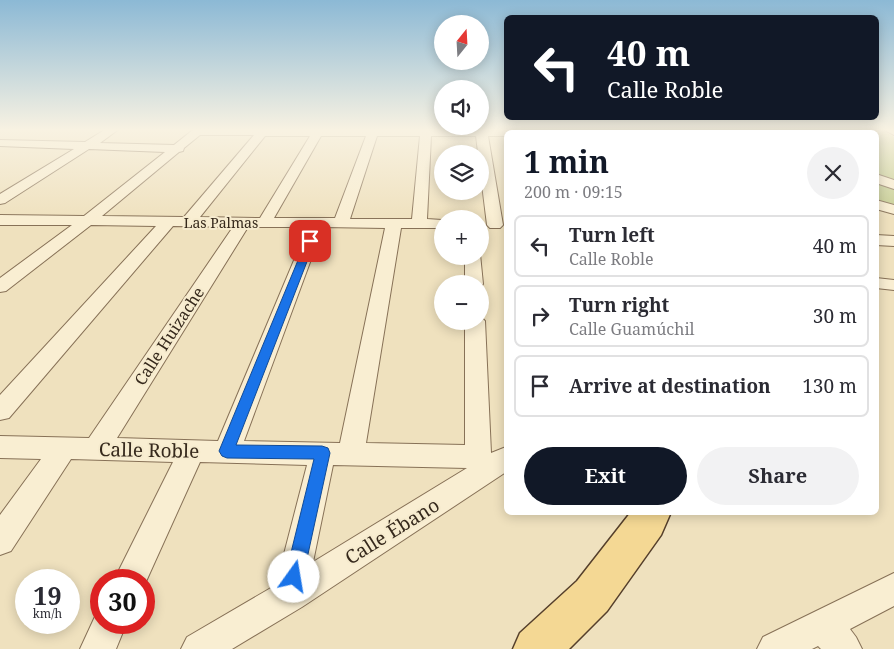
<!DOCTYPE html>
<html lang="en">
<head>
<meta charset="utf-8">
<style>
	body { margin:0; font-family:"Noto Serif",serif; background:#f2f2f3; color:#2b2b33; height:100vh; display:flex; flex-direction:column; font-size:19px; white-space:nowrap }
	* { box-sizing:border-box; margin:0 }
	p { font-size:16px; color:#7c7c81 }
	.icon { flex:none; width:28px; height:28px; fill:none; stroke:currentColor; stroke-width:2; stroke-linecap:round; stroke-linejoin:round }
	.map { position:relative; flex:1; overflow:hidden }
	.drawer { position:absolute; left:504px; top:130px; width:375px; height:385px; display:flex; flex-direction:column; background:#fff; border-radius:8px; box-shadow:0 2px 12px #0003 }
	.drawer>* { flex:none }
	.hud { position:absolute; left:504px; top:15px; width:375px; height:105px; border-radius:8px; box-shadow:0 2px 12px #0003; background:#111827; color:#fff; overflow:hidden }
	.needle { width:32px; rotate:18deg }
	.fabs { position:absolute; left:434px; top:15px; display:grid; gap:10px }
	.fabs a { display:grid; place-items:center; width:55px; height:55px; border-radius:50%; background:#fff; box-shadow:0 2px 12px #0003; font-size:25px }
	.speed { position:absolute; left:15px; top:569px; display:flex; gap:10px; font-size:25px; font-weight:700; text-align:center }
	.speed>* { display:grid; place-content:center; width:65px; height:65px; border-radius:50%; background:#fff; box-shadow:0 2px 12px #0003; line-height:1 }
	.speed small { font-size:12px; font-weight:400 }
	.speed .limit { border:8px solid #d22; background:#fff; color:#111 }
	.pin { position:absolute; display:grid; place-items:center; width:42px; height:42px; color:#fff; margin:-21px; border-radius:10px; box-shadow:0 2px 8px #0006 }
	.me { position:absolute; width:55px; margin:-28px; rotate:13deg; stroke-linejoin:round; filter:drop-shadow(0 0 4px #0008) }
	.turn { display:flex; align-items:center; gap:18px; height:105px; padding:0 20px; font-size:22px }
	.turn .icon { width:65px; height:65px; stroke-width:2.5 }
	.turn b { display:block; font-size:35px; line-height:42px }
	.round { display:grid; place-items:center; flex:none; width:52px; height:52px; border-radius:26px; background:#f2f2f3 }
	.headline { display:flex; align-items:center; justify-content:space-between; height:85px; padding:0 20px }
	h1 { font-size:30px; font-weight:700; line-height:38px; color:#111827 }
	.action { display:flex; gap:10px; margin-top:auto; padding:10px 20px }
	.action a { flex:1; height:58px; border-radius:30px; background:#111827; color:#fff; font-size:20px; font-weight:700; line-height:58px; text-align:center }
	.action a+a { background:#f2f2f3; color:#2b2b33 }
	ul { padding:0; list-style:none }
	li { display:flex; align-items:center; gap:15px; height:62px; margin:0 10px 8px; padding:0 10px; border:2px solid #e1e1e2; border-radius:8px }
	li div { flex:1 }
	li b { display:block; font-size:19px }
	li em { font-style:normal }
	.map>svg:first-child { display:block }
	.green { fill:#c5cd92 }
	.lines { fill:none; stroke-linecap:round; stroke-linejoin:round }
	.minor-casing { stroke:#877157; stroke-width:2 }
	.major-casing { stroke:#553f2b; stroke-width:3 }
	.minor { fill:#f9eed2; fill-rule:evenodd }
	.major { fill:#f4d894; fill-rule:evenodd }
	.route { fill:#1a73e8; stroke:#114b97 }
	.labels { text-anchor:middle; stroke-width:4; stroke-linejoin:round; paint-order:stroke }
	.far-street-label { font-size:14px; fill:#36291c; stroke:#f6ebce }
	.street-label { font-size:16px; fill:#36291c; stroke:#f6ebce }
	.near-street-label { font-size:19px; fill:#36291c; stroke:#f6ebce }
</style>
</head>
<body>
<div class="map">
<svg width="894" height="649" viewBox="0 0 894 649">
	<rect width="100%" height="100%" fill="#efe1be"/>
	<path class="green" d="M717,129h163l14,8v71l-18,-6v-70h-157z"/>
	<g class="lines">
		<g class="minor-casing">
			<g id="minor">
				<path d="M106,129h13l-19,14 74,2 20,-16h292l20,1 5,2h-5v4h-18l15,89 -3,3h-10l-3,-3 -11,-89h-45l-4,83 15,1v8h-41l-35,215 99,2v-124h15v-5l5,5 6,132 15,-6v25l-204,135 -70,42h-51l6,-12 89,-52 31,-120 -107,-3 -56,124v-6h-30l59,-118 -102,-3 -60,92 -11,4v-40l41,-56 -41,-1v-22l89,2 144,-211 -60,-1 -164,192 -9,2v-25l156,-169 -65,-1 -85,66 -6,1v-14l72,-53h-72v-10l84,1 81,-64 -76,-3 -84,54 -5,1v-10l74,-45 -74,-3v-6l85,2zM200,135h54l-70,82 -82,-1 77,-64 4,-1 1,-3zM265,136h45l-50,82 -60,-1zM321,136h45l-31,82h-61zM377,136h43l-8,83h-62zM248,227h60l-90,214 -101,-3zM323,227l62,1 -45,215 -96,-2zM333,465l134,3 -154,94z"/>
				<path d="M530,129h10l1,3h-10z"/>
				<path d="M610,129h102l3,3h-92l-12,-1z"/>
				<path d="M743,129h15l3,3h-14z"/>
				<path d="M883,129h11v6z"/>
				<path d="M876,174l18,6v9l-18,-6z"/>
				<path d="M876,200l18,5v9l-18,-5z"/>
				<path d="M876,235l18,1v10l-18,-1z"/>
				<path d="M480,254l3,30 -3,4v-4h-15v-28h15z"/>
				<path d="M876,278l18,2v10l-18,-2z"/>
				<path d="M894,573v33l-44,23 6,8 6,12h-41l-3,-3 -6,3h-55l6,-12z"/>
				<path d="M101,609v13h26l-11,27h-36l18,-39z"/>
			</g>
		</g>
		<g class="major-casing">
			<g id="major">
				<path d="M589,129h14l2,3h-14z"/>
				<path d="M631,512h40l-10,23 -54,76 -38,38h-56l7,-16 57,-52z"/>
			</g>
		</g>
		<use href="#minor" class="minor"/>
		<use href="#major" class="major"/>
	</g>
	<linearGradient id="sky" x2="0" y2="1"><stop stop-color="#8cb9d5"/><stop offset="0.59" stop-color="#f8f2e2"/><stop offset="1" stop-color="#f8f2e2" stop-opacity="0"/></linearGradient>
	<rect width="894" height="220" fill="url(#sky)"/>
	<path class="route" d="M310,238l5,3 -79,204 86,1 6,2 2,5 -27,124 -2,7 -7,2 -6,-2 -3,-7 29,-118 -87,-1 -5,-2 -3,-5 87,-210z"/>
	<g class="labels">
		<g class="far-street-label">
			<text x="221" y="228">Las Palmas</text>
		</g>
		<g class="street-label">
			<text transform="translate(169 336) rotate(-57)" y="6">Calle Huizache</text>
		</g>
		<g class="near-street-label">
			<text transform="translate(149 450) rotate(1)" y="7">Calle Roble</text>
			<text transform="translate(392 531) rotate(-32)" y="7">Calle Ébano</text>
		</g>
	</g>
</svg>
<div class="fabs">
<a><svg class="needle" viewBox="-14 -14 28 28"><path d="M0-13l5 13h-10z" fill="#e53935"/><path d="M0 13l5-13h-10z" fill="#7c7c81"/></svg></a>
<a><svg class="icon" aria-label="sound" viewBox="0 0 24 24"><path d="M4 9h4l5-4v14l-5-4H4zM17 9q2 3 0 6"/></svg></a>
<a><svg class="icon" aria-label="layers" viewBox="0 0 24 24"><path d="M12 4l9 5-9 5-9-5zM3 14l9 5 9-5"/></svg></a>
<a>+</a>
<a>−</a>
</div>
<div class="speed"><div>19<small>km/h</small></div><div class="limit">30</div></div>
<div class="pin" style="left:310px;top:241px;background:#d93025"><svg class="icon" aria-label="arrive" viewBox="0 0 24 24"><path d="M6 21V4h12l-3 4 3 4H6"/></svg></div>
<svg class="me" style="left:294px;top:577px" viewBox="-20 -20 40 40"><circle r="19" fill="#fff"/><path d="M0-13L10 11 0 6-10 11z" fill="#1a73e8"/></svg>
<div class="hud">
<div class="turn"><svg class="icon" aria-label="left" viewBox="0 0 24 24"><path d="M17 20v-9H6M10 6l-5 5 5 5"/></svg><div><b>40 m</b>Calle Roble</div></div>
</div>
<section class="drawer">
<div class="headline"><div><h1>1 min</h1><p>200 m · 09:15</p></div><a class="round"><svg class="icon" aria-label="close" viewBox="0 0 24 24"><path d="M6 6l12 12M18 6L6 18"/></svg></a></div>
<ul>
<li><svg class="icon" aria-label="left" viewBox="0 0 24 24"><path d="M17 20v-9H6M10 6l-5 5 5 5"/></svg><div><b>Turn left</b><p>Calle Roble</p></div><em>40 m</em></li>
<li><svg class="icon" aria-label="right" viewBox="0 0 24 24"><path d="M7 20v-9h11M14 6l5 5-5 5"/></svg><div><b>Turn right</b><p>Calle Guamúchil</p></div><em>30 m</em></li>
<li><svg class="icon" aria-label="arrive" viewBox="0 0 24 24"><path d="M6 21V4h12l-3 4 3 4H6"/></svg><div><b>Arrive at destination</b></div><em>130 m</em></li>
</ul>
<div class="action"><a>Exit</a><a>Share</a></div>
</section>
</div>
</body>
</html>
